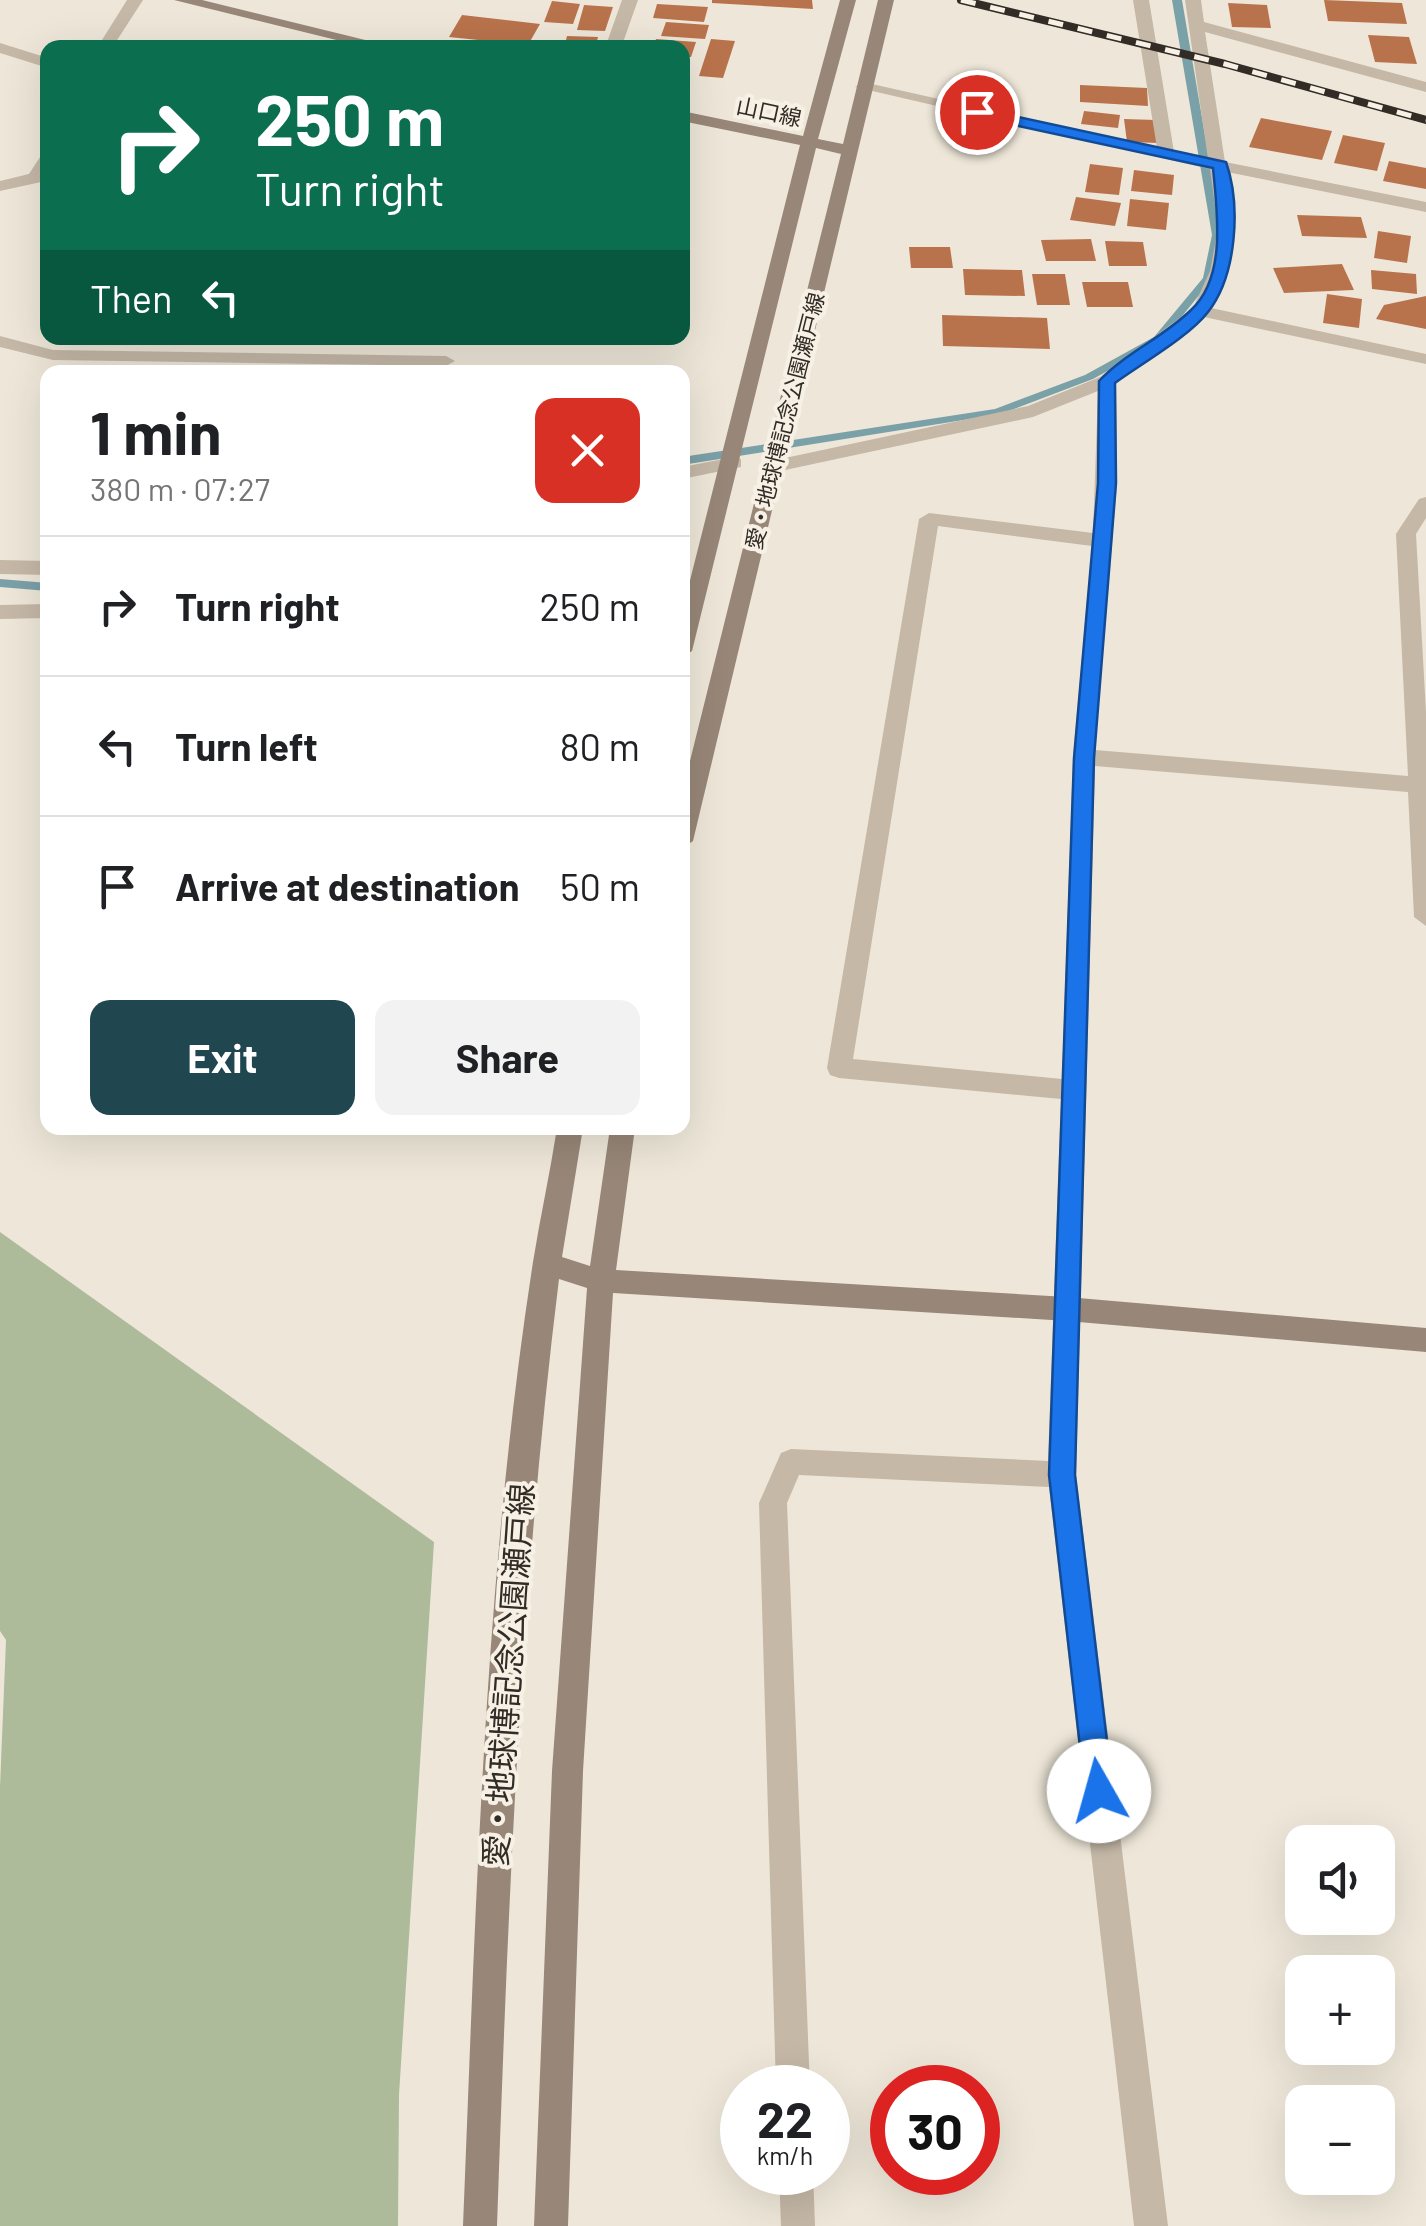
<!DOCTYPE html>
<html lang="en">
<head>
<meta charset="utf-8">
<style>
	body { margin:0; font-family:Barlow,"Noto Sans JP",sans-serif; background:#f2f2f2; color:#202124; height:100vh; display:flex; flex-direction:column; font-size:38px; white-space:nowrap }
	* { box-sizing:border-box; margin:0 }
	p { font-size:32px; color:#757577 }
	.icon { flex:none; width:55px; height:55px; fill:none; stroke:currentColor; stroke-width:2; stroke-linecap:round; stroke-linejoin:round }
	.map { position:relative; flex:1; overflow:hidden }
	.sheet { position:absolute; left:40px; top:365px; width:650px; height:770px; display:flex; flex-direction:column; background:#fff; border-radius:20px; box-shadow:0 10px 40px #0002 }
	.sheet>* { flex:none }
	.banner { position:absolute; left:40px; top:40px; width:650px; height:305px; border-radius:20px; box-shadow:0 10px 40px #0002; background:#0b6e4f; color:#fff; overflow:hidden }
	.tools { position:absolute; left:1285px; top:1825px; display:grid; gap:20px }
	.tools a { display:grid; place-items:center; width:110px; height:110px; border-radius:20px; background:#fff; box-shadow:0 10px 40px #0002; font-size:50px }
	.speed { position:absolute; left:720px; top:2065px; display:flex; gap:20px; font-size:50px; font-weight:700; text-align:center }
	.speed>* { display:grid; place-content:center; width:130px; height:130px; border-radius:50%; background:#fff; box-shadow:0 10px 40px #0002; line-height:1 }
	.speed small { font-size:25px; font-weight:400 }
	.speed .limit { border:15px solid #d22; background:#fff; color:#111 }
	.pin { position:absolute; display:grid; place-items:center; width:85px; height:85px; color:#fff; margin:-42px; border:5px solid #fff; border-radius:50%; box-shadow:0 2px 10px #0007 }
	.me { position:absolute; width:110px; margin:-55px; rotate:353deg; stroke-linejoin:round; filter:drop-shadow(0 0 8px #0008) }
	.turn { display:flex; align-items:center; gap:35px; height:210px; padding:0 50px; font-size:45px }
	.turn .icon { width:130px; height:130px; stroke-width:2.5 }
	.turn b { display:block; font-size:70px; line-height:85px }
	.then { display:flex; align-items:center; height:95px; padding:0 50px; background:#0003; gap:20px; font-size:38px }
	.round { display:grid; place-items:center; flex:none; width:105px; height:105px; border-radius:20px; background:#f2f2f2 }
	.summary { display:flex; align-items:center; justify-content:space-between; height:170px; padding:0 50px }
	h1 { font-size:60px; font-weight:700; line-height:75px }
	.button { display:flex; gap:20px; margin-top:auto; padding:20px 50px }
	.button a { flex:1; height:115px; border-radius:20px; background:#20464f; color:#fff; font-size:40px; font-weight:700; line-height:115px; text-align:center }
	.button a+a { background:#f2f2f2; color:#202124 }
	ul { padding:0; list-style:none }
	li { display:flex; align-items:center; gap:30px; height:140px; padding:0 50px; border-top:2px solid #e0e0e0 }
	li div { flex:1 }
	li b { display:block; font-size:38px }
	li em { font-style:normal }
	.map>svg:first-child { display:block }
	.green { fill:#adbb9b }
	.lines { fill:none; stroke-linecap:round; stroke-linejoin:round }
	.stream { fill:#7ba1a8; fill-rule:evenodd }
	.building { fill:#b9734c }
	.street { fill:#c5b8a7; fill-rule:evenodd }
	.secondary { fill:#988778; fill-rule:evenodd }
	.rail-casing { stroke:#322b26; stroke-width:8 }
	.rail { stroke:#f6f0e5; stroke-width:5; stroke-dasharray:15; stroke-linecap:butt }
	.route { fill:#1a73e8; stroke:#114b97; stroke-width:2.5 }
	.labels { text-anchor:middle; stroke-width:8; stroke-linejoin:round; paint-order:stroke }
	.far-street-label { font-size:22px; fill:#322b26; stroke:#f6f0e5 }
	.near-street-label { font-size:32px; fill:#322b26; stroke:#f6f0e5 }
</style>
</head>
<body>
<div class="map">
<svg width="1426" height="2226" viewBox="0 0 1426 2226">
	<rect width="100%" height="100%" fill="#eee7d9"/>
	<path class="green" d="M0,1232l434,310 -35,553 -1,131h-398v-439l6,-147 -6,-9z"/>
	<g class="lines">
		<g class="stream">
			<path d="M1172,0h10l40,235 -9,43 -51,63 -69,38 -92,35 -319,51v-8l313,-48 90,-34 69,-38 49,-59 9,-43z"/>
			<path d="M0,579l48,4v8l-48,-4z"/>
		</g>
	</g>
	<g class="building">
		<path d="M712,0h100l1,9 -101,-6z"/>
		<path d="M1324,0l78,3 5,21 -79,-3z"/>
		<path d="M552,1l28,3 -7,20 -29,-2z"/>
		<path d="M1228,3l39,2 4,23 -39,-1z"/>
		<path d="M657,4l51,3 -4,15 -51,-4z"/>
		<path d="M584,5l29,2 -8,24 -28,-1z"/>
		<path d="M462,15l78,9 -12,21 -79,-8z"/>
		<path d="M666,22l43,3 -4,14 -44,-3z"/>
		<path d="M1368,35l41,2 8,27 -42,-2z"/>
		<path d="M567,36l31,1 -3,11h-31z"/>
		<path d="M656,39l40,3 -5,15 -9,-1v-8h-28z"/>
		<path d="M711,39l24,2 -12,37 -24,-2z"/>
		<path d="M1080,85l67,3 1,18 -68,-4z"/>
		<path d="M1084,111l36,4 -2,13 -37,-4z"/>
		<path d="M1261,118l71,13 -10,29 -73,-13z"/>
		<path d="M1124,119l32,1 3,23 -32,-1z"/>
		<path d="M1343,135l42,8 -8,28 -43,-8z"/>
		<path d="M1389,161l37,7v21l-43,-8z"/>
		<path d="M1090,164l33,4 -4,27 -34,-3z"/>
		<path d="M1134,170l40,5 -2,20 -41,-4z"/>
		<path d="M1076,197l45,6 -6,23 -45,-6z"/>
		<path d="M1130,199l39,4 -3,27 -39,-4z"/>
		<path d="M1297,215l64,2 6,21 -65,-2z"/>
		<path d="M1378,231l33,5 -4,27 -33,-5z"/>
		<path d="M1091,239l5,22h-50l-5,-21z"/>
		<path d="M1105,241l38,1 4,24h-38z"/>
		<path d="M909,247h41l3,21h-42z"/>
		<path d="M1342,264l12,26 -70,3 -11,-25z"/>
		<path d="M963,269l59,1 3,26 -60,-1z"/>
		<path d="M1371,270l45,4 1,20 -45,-5z"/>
		<path d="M1032,274h33l5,31h-33z"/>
		<path d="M1082,282h46l5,25h-46z"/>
		<path d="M1327,294l35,5 -3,29 -36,-5z"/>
		<path d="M1426,296v33l-50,-10 8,-14z"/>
		<path d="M942,315l105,3 3,31 -107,-3z"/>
	</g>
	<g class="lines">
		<g class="street">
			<path d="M127,0h16l-31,48h-15z"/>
			<path d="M622,0h16l-17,48h-16z"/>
			<path d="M1133,0h16l25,152 34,7 -23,-159h16l3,22 222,60v10l-221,-60 20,130 201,40v10l-199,-40c9,59 9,80 -16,136l215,46v10l-222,-47 -88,66 1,100 -22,267 313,26 -12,-242 23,-35 7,-2v21l-10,16 10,178v214l-12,-9 -6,-125 -313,-26 -19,709 92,751h-34l-85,-739 -250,-12 -12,28 23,585h-34l-17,-585 22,-50 10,-4 257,12 13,-362 -222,-21 -9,-3 -3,-7 92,-549 10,-6 164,20 5,-142 -65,26 -262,56 -10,-6 10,-6 257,-55 72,-29 93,-69 17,-37 8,-43 -8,-59 -355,-82 8,-5 294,66zM938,526l154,20 -19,211 -11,322 -209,-20z"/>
			<path d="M0,43l48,15v10l-48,-15z"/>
			<path d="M48,152v19l-7,11 -41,9v-10l29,-7 13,-20z"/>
			<path d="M0,336l53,14 393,6 9,5 -9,5 -393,-6 -53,-13z"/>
			<path d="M734,457l7,2v8l-59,12v-12z"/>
			<path d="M0,560l48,1v14l-48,-1z"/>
			<path d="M48,604v14l-48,1v-14z"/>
			<path d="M779,2172h34l2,54h-34z"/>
		</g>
		<g class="secondary">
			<path d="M174,0h28l196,48h-29z"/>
			<path d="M840,0h16l-38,139 25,5 35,-144h16l-201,841 -11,8v-56l159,-639 -25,-6 -124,503 -10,7v-46l118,-467 -118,-24v-10l121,25z"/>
			<path d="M557,1128h26l-21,129 28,9 20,-138h25l-19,142 451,27 359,31v24l-359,-31 -454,-28 -30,478 -15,455h-34l18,-455 35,-483 -28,-9c-39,315 -51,630 -62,947h-34c13,-321 21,-648 70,-964 7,-44 17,-89 24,-134z"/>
		</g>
		<g class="rail-casing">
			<path id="rail" d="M961,0l264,64 201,56"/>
		</g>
		<use href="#rail" class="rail"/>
	</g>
	<path class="route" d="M977,108l249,54c15,43 11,113 -18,150 -18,24 -67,52 -93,71l1,100 -22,275 -19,717 38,316 -4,10 -10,4 -10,-4 -4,-10 -36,-316 25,-717 24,-275 1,-102c26,-28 65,-44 92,-71 36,-33 26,-99 22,-142l-241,-52 -3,-4z"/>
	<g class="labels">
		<g class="far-street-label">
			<text transform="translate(769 112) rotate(12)" y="8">山口線</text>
			<text transform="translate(785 421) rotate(-76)" y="8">愛・地球博記念公園瀬戸線</text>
		</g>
		<g class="near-street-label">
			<text transform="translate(509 1675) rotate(-86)" y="11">愛・地球博記念公園瀬戸線</text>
		</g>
	</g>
</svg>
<div class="tools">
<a><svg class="icon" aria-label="sound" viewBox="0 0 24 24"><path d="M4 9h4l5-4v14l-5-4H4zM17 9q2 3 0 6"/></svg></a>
<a>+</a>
<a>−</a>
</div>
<div class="speed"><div>22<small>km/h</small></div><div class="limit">30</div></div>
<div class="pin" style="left:977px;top:112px;background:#d93025"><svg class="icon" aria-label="arrive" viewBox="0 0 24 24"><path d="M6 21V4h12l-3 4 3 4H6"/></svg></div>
<svg class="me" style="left:1099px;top:1791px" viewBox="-20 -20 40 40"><circle r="19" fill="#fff"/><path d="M0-13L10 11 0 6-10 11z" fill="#1a73e8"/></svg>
<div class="banner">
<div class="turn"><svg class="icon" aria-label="right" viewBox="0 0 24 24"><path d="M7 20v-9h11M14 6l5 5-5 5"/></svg><div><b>250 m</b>Turn right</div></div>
<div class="then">Then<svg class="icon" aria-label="left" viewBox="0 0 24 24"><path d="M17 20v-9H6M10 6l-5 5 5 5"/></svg></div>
</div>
<section class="sheet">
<div class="summary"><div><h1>1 min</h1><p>380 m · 07:27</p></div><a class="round" style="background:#d93025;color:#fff"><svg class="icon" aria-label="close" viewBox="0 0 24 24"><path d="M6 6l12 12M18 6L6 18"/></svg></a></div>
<ul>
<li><svg class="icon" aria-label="right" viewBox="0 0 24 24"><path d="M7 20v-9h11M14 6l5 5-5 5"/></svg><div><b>Turn right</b></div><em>250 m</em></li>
<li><svg class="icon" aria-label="left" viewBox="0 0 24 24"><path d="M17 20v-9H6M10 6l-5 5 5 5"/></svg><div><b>Turn left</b></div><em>80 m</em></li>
<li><svg class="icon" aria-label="arrive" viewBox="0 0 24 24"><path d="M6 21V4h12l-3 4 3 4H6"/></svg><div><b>Arrive at destination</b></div><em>50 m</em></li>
</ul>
<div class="button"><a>Exit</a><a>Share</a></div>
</section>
</div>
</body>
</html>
